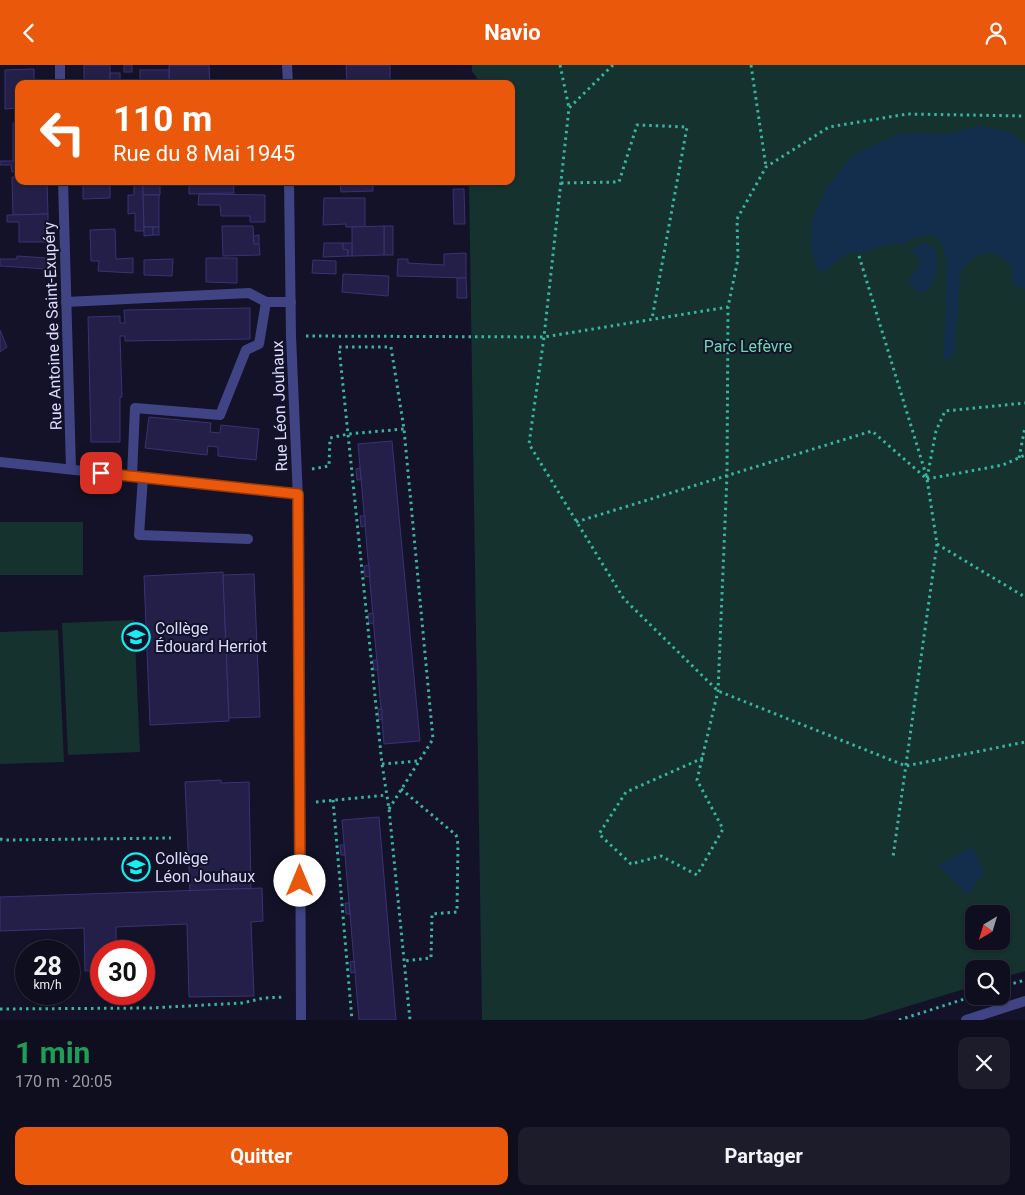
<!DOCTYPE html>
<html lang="fr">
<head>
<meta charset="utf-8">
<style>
	body { margin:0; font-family:Roboto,sans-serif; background:#1c1c2b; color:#f1f3f6; height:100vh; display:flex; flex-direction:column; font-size:19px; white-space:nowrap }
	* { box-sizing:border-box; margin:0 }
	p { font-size:16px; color:#9b9ca4 }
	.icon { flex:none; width:28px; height:28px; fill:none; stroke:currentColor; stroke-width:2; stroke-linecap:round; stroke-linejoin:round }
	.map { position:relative; height:955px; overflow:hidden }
	.details { display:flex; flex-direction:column; background:#0e0e1e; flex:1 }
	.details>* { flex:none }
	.top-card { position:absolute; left:15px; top:15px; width:500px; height:105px; border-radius:10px; box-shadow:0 1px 4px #0004,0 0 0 1px #2e2e3c; background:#ea580c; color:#fff; overflow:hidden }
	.needle { width:32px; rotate:218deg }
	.fabs { position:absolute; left:965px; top:840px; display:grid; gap:10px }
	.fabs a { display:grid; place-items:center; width:45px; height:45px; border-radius:10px; background:#0e0e1e; box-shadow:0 1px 4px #0004,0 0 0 1px #2e2e3c; font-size:25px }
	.speed { position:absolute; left:15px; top:875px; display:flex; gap:10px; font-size:25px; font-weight:700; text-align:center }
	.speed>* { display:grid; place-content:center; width:65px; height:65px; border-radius:50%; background:#0e0e1e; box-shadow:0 1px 4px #0004,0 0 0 1px #2e2e3c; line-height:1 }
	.speed small { font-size:12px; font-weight:400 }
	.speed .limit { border:8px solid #d22; background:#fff; color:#111 }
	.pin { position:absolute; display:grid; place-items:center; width:42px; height:42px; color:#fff; margin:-21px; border-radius:10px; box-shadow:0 2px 8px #0006 }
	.me { position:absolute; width:55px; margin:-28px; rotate:0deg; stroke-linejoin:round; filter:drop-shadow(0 0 4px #0008) }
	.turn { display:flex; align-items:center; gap:18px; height:105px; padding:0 15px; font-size:22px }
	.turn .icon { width:65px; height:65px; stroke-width:2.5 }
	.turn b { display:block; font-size:35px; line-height:42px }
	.round { display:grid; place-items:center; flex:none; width:52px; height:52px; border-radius:10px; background:#1c1c2b }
	.overview { display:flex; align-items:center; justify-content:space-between; height:85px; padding:0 15px }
	h1 { font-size:30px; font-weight:700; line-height:38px; color:#1e9e55 }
	.cta { display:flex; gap:10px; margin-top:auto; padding:10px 15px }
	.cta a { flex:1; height:58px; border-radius:10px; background:#ea580c; color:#fff; font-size:20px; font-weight:700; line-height:58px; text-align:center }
	.cta a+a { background:#1c1c2b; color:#f1f3f6 }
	header { display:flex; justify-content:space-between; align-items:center; height:65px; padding:0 15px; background:#ea580c; color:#fff; font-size:22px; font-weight:700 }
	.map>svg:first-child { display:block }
	.green { fill:#15322e; fill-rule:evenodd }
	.water { fill:#122e4c }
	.building { fill:#231f48; stroke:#393372 }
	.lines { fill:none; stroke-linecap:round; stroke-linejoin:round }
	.path { stroke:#38b4a0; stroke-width:3; stroke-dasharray:2.5 4; stroke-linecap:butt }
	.service { stroke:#404484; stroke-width:10 }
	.minor { stroke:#404484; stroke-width:10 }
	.route-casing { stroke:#983908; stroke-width:12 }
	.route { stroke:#ea580c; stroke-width:9 }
	.labels { text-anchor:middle; stroke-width:4; stroke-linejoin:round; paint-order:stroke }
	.street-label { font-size:16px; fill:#dcdbfd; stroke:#131228 }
	.park-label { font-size:16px; fill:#6bdab3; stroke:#131228 }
	.poi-label { font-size:16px; fill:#dcdbfd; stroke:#131228; text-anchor:start }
</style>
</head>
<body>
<header><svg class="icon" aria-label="back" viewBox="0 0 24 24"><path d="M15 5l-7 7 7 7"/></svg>Navio<svg class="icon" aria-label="person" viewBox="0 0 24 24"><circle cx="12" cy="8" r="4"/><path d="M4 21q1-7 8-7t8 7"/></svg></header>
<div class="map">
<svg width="1025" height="955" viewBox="0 0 1025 955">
	<rect width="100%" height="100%" fill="#131228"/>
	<g class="green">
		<path d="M472,0h553v906l-24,7v-9h-27v17l-111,34h-381l-13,-839h42v-97h-30l-9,-13zM974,849h27v27h-27z"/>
		<rect x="0" y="457" width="83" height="53"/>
		<path d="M134,555l6,132 -72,3 -6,-132z"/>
		<path d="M58,565l6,132 -64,2v-132z"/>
	</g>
	<g class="water">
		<path d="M980,61l32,7 13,12v145l-12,-6 -1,-18c-5,-3 -16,-12 -21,-13 -13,-2 -23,9 -30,18l-7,84 -10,5 3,-97 -4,-17 -9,-11 -19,2 -11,7h-12l-18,4 -8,4 -15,1 -8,3 -18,15h-7l-7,-22 1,-28 15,-34 27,-32 43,-21h48z"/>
		<path d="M925,178c11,3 13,12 12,22 -2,12 -3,22 -14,28l-7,-3 -8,-7c6,-16 22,-16 3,-33l9,-6z"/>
		<path d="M973,782l11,26 -17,22 -29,-30z"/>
	</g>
	<g class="building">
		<rect x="84" y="0" width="26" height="19"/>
		<rect x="124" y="0" width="8" height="7"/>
		<path d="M169,0h40l1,19h-41z"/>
		<path d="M346,0h44v19h-43z"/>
		<path d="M34,4v15h-15v24l-14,1v-39z"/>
		<rect x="140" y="5" width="29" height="14"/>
		<rect x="110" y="8" width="10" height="11"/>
		<rect x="13" y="58" width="6" height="38"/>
		<path d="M0,96h19v10l-7,1 -1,-7h-11z"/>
		<path d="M12,112h7v4h28l1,33 -35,1z"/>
		<path d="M83,116h27v17l-27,1z"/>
		<path d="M134,116h9l1,50h-9v-18l-7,1v-19h6z"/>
		<path d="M143,116h10v1l7,1v12h-17z"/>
		<path d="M189,116h44l1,12 -45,1z"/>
		<path d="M340,116h33v10l-32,1z"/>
		<path d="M453,124h11l1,35h-11z"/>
		<path d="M199,129l66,1v27h-15v-6h-29l-1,-11h-22z"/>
		<path d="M143,130h16v32h-15z"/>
		<path d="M324,133h41v29h-19v-3l-23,1z"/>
		<path d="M48,149v28h-29v-20h-12v-7z"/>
		<path d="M222,161h31l1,18h5l1,11 -37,1z"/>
		<rect x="384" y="161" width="9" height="29"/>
		<path d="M384,161v29l-32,1v-29z"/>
		<path d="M144,162h9v8l-9,1z"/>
		<rect x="153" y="162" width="6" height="8"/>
		<path d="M115,164l1,30 17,-1v15l-35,-2 1,-10h-8l-1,-31z"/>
		<path d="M259,170v9h-5l-1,-8z"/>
		<path d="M324,178h19v6l5,1v6l-25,1z"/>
		<path d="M343,178h9v13h-4v-6l-5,-1z"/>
		<path d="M466,188v25l-69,-2 1,-17h10v4l36,2v-11z"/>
		<path d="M17,191l30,2v11l-47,-3v-7h17z"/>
		<path d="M206,193h31v25l-31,-1z"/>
		<path d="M173,194l-1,17 -28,-1v-15z"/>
		<path d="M313,195l23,1v13l-24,-1z"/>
		<path d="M343,209l46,2 -1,20 -46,-4z"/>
		<path d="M457,213h9l1,20h-10z"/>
		<path d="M250,243v31l-125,2v-5h-5l2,61h-2v45h-29l-3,-125 32,-1v7h5l-1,-13z"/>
		<path d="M0,265l7,17 -7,5z"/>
		<path d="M149,352l62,6 -1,9 10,1 1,-8 38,4 -3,31 -38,-4v-9l-10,-1 -1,9 -62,-7z"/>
		<path d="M392,376l28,300 -36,3 -26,-300z"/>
		<path d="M360,403l1,12h-4l-1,-11z"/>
		<path d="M360,451h5v10l-4,1z"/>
		<path d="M369,500l1,11 -5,1 -1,-11z"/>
		<path d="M223,507l6,149 -79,4 -6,-149z"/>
		<path d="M254,509l6,143 -31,1 -6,-143z"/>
		<path d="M373,548l1,10 -5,1 -1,-10z"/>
		<path d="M373,595h4l1,10h-4z"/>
		<path d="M378,644h4v10l-3,1z"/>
		<path d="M221,715v3h2l26,-1 2,107 -61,2 -5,-109z"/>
		<path d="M379,752l17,203h-37l-17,-200z"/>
		<path d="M340,780h4l1,10h-4z"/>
		<path d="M262,823l1,33 -12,1 3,74 -65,1 -2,-73 -71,3v21h9v3h-24v19l-16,1 -1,-43 -84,3v-34z"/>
		<path d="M345,838h4l1,11h-4z"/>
		<path d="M354,896l1,11 -4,1 -1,-11z"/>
	</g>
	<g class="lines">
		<g class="path">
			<path d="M560,0l9,43"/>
			<path d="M613,0l-44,43 -25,229 -15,107 95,155 94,92 188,75 119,-24"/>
			<path d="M751,0l15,102"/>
			<path d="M561,118l58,-1 18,-57 50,2 -35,192"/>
			<path d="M859,191l68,222"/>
			<path d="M306,271l238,1 184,-30 10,-48 -1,-40 29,-52 63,-40 78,-13 118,2"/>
			<path d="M1019,393l6,-31"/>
			<path d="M312,404l17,-3 1,-28 18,-4 56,-5"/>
			<path d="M927,413l9,-47 9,-20 80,-8"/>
			<path d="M927,414l76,-14 22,-10"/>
			<path d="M576,457l296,-91 55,48 10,65 -44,313"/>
			<path d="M937,479l88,53"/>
			<path d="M703,693l-77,34 -27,42 32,30 30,-8 36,19 26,-46 -26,-49 21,-89 9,-216 1,-168"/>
			<path d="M382,699l36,-3"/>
			<path d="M401,724l55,46 2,9 -1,68 -25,2 -1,44 -27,3"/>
			<path d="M333,735l19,220"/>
			<path d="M316,737l71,-7"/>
			<path d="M389,744l44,-70 -29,-310 -13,-82h-52l43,417 7,45 21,211"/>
			<path d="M0,774l6,1 165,-2"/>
			<path d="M1001,922l24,-7"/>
			<path d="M0,944l150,-1 92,-5 22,-5 21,-1"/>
			<path d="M899,955l75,-24"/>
		</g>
		<g class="service">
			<path d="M66,237l183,-9 17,9"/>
			<path d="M132,411l3,-68 85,7 26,-65 13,-6 7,-42h25"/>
			<path d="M143,412l-4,58 109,4"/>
		</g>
		<g class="minor">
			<path d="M60,0v19"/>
			<path d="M287,0l1,19"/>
			<path d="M63,116l8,288"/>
			<path d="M289,116l2,155 8,186 2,498"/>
			<path d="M0,397l298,32"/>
			<path d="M966,955l59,-19"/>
		</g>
	</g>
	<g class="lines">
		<g class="route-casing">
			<path id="route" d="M101,408l197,21 2,387"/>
		</g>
		<use href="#route" class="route"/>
	</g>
	<defs>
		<g id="school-ring" transform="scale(1.4375)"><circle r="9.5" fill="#131228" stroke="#14f0f0" stroke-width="1.5"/><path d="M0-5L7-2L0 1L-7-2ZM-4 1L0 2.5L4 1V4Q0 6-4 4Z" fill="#14f0f0"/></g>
	</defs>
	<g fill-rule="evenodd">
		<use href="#school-ring" x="136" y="572"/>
		<use href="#school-ring" x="136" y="802"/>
	</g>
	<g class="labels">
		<g class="street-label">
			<text transform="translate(52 261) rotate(-92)" y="6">Rue Antoine de Saint-Exupéry</text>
			<text transform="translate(279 341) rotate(-92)" y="6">Rue Léon Jouhaux</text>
		</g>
		<g class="park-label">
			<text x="748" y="287">Parc Lefèvre</text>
		</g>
		<g class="poi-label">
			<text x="155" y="569">Collège<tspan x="155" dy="18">Édouard Herriot</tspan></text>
			<text x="155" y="799">Collège<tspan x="155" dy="18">Léon Jouhaux</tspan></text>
		</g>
	</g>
</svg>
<div class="fabs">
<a><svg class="needle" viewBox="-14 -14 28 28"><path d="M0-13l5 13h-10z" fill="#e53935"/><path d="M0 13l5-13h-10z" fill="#9b9ca4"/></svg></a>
<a><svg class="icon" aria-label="search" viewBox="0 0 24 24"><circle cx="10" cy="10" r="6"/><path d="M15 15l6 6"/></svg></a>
</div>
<div class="speed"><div>28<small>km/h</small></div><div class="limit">30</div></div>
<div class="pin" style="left:101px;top:408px;background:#d93025"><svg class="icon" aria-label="arrive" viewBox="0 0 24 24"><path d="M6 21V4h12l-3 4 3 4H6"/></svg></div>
<svg class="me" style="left:300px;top:816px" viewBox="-20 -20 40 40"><circle r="19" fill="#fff"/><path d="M0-13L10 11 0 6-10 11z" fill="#ea580c"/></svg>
<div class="top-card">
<div class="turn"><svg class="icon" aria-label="left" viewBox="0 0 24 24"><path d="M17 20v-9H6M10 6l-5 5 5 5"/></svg><div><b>110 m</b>Rue du 8 Mai 1945</div></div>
</div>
</div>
<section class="details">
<div class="overview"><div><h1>1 min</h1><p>170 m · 20:05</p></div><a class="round"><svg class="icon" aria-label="close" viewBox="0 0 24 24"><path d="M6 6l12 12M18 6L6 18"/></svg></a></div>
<div class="cta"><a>Quitter</a><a>Partager</a></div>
</section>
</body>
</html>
